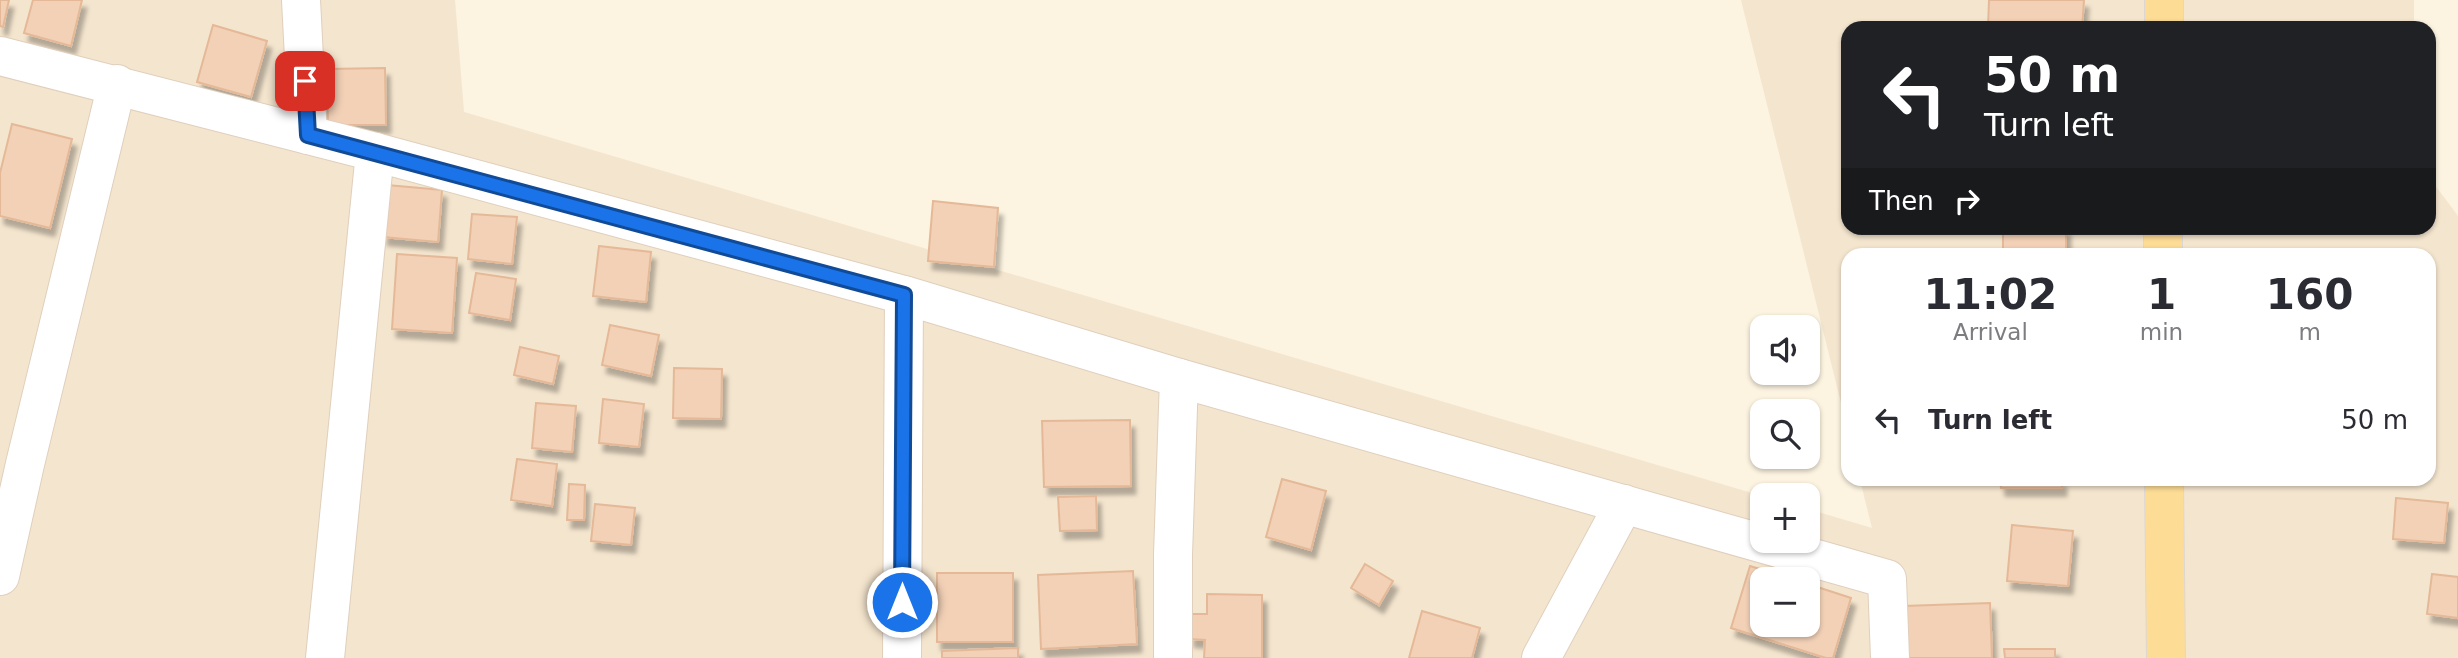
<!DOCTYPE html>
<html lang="en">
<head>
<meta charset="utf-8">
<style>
	body { margin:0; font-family:"DejaVu Sans",sans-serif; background:#f2f2f3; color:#2b2b33; height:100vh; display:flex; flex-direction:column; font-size:26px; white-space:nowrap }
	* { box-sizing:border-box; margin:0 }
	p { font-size:23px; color:#7c7c81 }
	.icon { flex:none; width:38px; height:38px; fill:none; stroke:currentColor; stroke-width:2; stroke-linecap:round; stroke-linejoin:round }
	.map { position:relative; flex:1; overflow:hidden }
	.drawer { position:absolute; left:1841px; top:248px; width:595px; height:238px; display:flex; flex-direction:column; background:#fff; border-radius:21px; box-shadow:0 2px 5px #0004 }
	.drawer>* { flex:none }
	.banner { position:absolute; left:1841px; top:21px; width:595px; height:214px; border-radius:21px; box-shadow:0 2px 5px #0004; background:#202124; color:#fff; overflow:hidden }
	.fabs { position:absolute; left:1750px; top:315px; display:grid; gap:14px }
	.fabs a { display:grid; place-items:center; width:70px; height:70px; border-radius:14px; background:#fff; box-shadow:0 2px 5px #0004; font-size:35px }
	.pin { position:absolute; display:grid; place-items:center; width:60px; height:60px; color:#fff; margin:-30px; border-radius:14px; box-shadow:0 4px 10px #0006 }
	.me { position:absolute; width:77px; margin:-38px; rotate:0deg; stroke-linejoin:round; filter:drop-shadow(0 0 5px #0008) }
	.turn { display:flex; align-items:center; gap:24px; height:147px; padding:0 28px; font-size:32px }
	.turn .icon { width:91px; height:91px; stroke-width:2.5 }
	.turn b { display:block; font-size:49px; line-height:60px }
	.then { display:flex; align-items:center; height:66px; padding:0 28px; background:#0003; gap:14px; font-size:26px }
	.eta { display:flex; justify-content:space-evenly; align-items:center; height:119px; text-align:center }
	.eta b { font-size:42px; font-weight:700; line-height:49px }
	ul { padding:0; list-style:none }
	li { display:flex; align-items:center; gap:21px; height:105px; padding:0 28px }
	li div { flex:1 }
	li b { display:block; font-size:26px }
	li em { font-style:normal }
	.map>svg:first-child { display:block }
	.residential { fill:#f4e5ce; fill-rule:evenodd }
	.building { fill:#f2d1b7; stroke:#e5b997; stroke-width:2; filter:url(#shadow) }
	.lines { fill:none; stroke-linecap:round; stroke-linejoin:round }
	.minor-casing { stroke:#e0cfbc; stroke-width:40 }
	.primary-casing { stroke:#ddd7d3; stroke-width:40 }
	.minor { stroke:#fff; stroke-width:38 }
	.primary { stroke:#fddc96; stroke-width:38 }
	.route-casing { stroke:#114b97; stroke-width:18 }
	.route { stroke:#1a73e8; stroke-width:12 }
</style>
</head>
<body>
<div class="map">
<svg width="2458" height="658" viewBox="0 0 2458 658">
	<defs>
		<filter id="shadow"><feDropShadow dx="4.5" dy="8" stdDeviation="2" flood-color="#0004"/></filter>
	</defs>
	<rect width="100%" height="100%" fill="#fcf3e0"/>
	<path class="residential" d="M0,0h455l9,112 1298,384v45h46v-32l64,19 -12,-48h569v-224h-581v175l-107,-431h673v28h-566v200h581v-51l29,39v442h-2458zM1762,579h46v46h-46z"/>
	<g class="building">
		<path d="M0,0h9l-6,27 -3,-1z"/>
		<path d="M33,0h49l-11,46 -47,-13z"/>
		<path d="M1989,0h95l-2,28h-94z"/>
		<path d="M213,25l54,16 -16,56 -54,-15z"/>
		<path d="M385,68l1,57h-58l-1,-56z"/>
		<path d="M12,124l60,15 -22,89 -50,-12v-43z"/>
		<path d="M387,185l55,5 -4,52 -55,-5z"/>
		<path d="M933,201l65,7 -4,59 -66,-6z"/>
		<path d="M472,214l45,3 -5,47 -44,-5z"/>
		<path d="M2003,228h63v24l-63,-2z"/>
		<path d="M599,246l52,6 -5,50 -53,-6z"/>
		<path d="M397,254l60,4 -5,75 -60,-4z"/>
		<path d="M476,273l40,6 -6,41 -41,-7z"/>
		<path d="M610,325l49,10 -8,41 -49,-11z"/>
		<path d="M520,347l39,9 -6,28 -39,-9z"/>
		<path d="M674,368l48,1 -1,50 -48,-1z"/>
		<path d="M603,399l41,5 -5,43 -40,-4z"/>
		<path d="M536,403l40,3 -4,46 -40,-4z"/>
		<path d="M1130,420l1,66 -87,1 -2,-66z"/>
		<path d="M517,459l40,5 -5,42 -41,-6z"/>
		<path d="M1282,479l44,12 -15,59 -45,-13z"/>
		<path d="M2000,480h62v8h-61z"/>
		<path d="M569,484l16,1 -1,35h-17z"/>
		<path d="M1096,496l1,34 -37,1 -2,-34z"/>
		<path d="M2396,498l52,5 -4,40 -51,-4z"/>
		<path d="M595,504l40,4 -4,37 -40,-4z"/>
		<path d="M2012,525l61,6 -5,55 -61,-5z"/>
		<path d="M1365,564l28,17 -14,24 -28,-17z"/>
		<path d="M1750,566l42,13h-30v46h46v-41l43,14 -18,60h-7l-95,-30z"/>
		<path d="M1133,571l4,73 -96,5 -3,-74z"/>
		<rect x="937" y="573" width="76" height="69"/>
		<path d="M2432,574l26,3v41l-31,-4z"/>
		<path d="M1207,594l55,1v63h-58l1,-18 -15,-1v-25h17z"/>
		<path d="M1990,603l2,55h-86l-2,-52z"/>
		<path d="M1422,611l58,17 -8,30h-63z"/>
		<path d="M1018,648v10h-76v-7z"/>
		<path d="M2004,649h51v9h-50z"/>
	</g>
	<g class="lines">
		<g class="minor-casing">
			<g id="minor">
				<path d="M301,0l7,135"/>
				<path d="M0,56l375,96 529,143 275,83 708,201 3,79"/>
				<path d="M0,576l25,-112 92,-380"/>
				<path d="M325,658l50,-506"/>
				<path d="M902,658l2,-363"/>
				<path d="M1173,658v-103l6,-177"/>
				<path d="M1541,658l83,-154"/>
			</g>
		</g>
		<g class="primary-casing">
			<g id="primary">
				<path d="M2164,28v-28"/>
				<path d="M2163,256v-28"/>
				<path d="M2164,480l2,178"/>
			</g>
		</g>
		<use href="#minor" class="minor"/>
		<use href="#primary" class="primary"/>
	</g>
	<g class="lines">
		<g class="route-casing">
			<path id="route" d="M305,81l3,54 596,160 -2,307"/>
		</g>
		<use href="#route" class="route"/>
	</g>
</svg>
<div class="fabs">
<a><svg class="icon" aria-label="sound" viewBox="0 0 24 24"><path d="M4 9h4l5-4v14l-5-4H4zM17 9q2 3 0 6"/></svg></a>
<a><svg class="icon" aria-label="search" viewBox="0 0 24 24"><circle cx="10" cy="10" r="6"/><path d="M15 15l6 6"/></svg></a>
<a>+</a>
<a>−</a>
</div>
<div class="pin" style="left:305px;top:81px;background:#d93025"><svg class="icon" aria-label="arrive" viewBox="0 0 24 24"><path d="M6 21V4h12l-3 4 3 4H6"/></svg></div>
<svg class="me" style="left:902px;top:602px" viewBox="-20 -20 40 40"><circle r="17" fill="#1a73e8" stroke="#fff" stroke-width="3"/><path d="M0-11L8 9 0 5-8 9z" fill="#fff"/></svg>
<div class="banner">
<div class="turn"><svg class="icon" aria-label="left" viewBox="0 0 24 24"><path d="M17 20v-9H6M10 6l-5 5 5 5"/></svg><div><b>50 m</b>Turn left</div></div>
<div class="then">Then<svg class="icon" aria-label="right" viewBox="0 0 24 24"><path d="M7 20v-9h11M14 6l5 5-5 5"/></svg></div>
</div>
<section class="drawer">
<div class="eta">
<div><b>11:02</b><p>Arrival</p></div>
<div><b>1</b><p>min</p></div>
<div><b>160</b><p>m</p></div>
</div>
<ul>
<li><svg class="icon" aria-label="left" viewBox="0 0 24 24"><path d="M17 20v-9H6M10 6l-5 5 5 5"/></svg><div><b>Turn left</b></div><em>50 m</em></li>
</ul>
</section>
</div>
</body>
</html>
